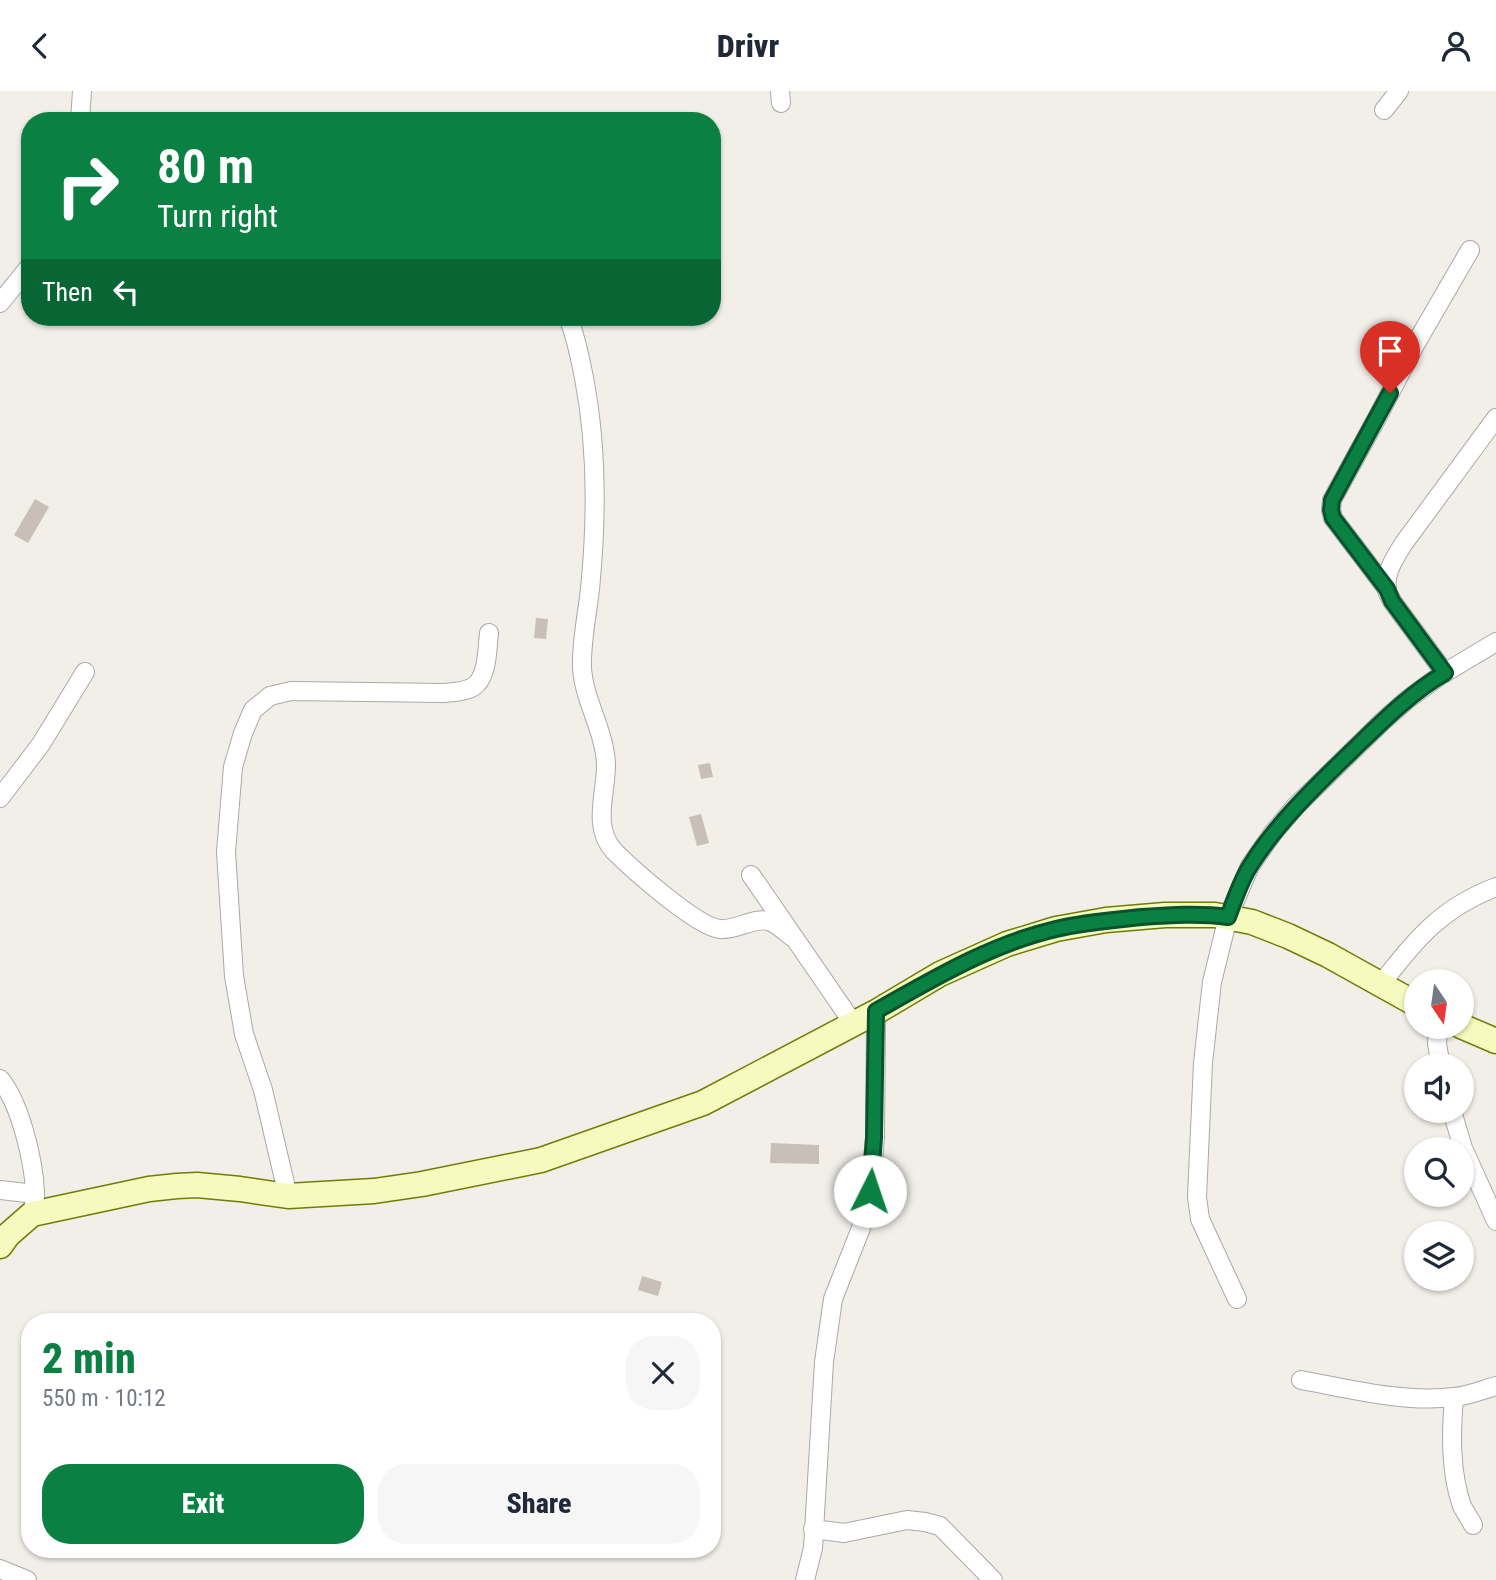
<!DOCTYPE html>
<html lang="en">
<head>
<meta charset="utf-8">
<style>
	body { margin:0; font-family:"Roboto Condensed",sans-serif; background:#f6f6f7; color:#1f2937; height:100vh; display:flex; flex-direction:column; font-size:26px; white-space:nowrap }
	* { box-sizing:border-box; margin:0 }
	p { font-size:23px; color:#747a83 }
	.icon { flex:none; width:38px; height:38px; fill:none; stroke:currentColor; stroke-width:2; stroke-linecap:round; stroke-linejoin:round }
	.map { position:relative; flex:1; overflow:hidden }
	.sheet { position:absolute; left:21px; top:1222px; width:700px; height:245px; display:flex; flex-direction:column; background:#fff; border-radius:28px; box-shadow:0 2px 5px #0004 }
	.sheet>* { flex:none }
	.banner { position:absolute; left:21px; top:21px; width:700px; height:214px; border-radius:28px; box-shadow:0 2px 5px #0004; background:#0b8043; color:#fff; overflow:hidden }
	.needle { width:46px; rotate:167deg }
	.tools { position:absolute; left:1404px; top:878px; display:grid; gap:14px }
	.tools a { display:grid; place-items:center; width:70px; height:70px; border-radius:50%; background:#fff; box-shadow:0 2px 5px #0004; font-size:35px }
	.pin { position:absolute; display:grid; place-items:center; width:60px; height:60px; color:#fff; margin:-72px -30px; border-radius:50% 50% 50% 0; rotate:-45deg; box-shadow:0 0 7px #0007 }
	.pin .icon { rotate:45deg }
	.me { position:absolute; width:77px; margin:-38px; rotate:4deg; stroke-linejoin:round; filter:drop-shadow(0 0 5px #0008) }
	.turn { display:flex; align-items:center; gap:24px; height:147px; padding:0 21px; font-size:32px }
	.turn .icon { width:91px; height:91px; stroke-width:2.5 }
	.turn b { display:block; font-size:49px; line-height:60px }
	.then { display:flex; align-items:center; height:66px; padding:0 21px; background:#0003; gap:14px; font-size:26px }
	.round { display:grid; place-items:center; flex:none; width:74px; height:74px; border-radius:28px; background:#f6f6f7 }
	.overview { display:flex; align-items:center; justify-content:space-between; height:119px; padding:0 21px }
	h1 { font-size:42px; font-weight:800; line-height:52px; color:#0b8043 }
	.cta { display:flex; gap:14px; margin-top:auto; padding:14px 21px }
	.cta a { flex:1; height:80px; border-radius:28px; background:#0b8043; color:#fff; font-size:28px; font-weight:800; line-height:80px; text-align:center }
	.cta a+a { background:#f6f6f7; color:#1f2937 }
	header { display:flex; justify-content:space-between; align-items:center; height:91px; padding:0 21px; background:#fff; font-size:32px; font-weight:800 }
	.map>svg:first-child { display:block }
	.building { fill:#c7bfb8 }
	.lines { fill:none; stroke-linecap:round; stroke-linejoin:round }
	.street-casing { stroke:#a9a9a9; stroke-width:20 }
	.secondary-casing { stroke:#707d05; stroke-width:27 }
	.street { stroke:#fff; stroke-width:18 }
	.secondary { stroke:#f7fabf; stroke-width:24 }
	.route-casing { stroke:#07532c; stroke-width:18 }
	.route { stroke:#0b8043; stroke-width:12 }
</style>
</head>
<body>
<header><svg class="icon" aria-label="back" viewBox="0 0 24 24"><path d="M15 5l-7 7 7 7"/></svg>Drivr<svg class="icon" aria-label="person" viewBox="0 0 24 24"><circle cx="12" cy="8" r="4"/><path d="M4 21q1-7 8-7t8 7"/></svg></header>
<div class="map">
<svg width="1496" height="1489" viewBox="0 0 1496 1489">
	<rect width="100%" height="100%" fill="#f2efe9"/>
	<g class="building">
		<path d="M35,408l14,8 -21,36 -14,-8z"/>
		<path d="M536,527l12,1 -2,20 -12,-1z"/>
		<path d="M710,672l3,14 -12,2 -3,-14z"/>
		<path d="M701,723l8,29 -12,3 -8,-29z"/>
		<path d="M771,1052l48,2v19l-49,-1z"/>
		<path d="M642,1185l20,6 -4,14 -20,-6z"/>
	</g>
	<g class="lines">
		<g class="street-casing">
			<g id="street">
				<path d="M780,0l1,12"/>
				<path d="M1384,19l15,-19"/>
				<path d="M80,30l2,-30"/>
				<path d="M0,212l30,-37"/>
				<path d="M568,226c8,20 12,40 16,61 13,67 13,132 7,200 -2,30 -10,60 -9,90 2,33 23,63 24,97 0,29 -14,62 8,86 18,18 83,76 106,78 16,2 37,-14 51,-7 7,3 15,10 21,15"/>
				<path d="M1387,498l-54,-71 -2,-8 1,-10 46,-84 37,-71 55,-95"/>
				<path d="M1445,582l-53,-72c-2,-4 -5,-8 -5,-12 -3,-16 9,-33 17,-46l92,-125"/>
				<path d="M0,707l41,-54 44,-72"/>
				<path d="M751,784l102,148"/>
				<path d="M1380,894c37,-46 59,-76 116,-98"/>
				<path d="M1438,936l-1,17 4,22"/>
				<path d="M0,988c20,24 34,82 35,114 1,7 -2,14 -3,21"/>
				<path d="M1452,1020l11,37 33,73"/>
				<path d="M0,1099l35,4"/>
				<path d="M288,1105l-25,-106 -19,-56 -10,-58 -8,-124 7,-85 10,-34 10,-23 17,-14 21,-5 153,2c9,-1 21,-1 29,-6 15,-9 14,-38 16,-54"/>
				<path d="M1237,1208l-37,-80 -3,-22 6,-134 9,-81 16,-65 22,-51 23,-33 22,-26 88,-86 25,-22 33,-24 55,-33"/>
				<path d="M1301,1289c49,9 103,23 153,17 14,-1 28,-7 42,-11"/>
				<path d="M1454,1306c-3,36 -4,75 8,109 3,6 8,13 11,19"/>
				<path d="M813,1438l31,4 63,-13 18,2 15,4 53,54"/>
				<path d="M0,1478l27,11"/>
				<path d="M805,1489l8,-32 11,-186 9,-63 28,-71 9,-37 5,-53 1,-126"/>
			</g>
		</g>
		<g class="secondary-casing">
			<g id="secondary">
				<path d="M1461,935l35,15"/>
				<path d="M0,1155l8,-11 24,-21 117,-25 28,-3 20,-1 43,4 48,7 86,-5 48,-7 119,-24 162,-57 173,-91 64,-38 67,-30 49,-15 50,-9 59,-5h50l37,7 36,14 40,19 88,49"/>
			</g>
		</g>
		<use href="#street" class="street"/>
		<use href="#secondary" class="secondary"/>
	</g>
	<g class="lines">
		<g class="route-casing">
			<path id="route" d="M870,1100l4,-53 2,-127c57,-32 115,-67 180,-82 28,-7 57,-9 86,-12 28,-2 58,-4 86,0 7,-18 13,-38 24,-54 27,-42 63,-76 99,-111 29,-28 59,-59 94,-79l-53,-72 -5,-12 -54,-71 -2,-8 1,-10 58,-107"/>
		</g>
		<use href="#route" class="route"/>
	</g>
</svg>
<div class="tools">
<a><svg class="needle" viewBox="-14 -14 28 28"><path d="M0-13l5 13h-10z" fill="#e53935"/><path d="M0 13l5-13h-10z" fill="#747a83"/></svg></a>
<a><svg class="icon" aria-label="sound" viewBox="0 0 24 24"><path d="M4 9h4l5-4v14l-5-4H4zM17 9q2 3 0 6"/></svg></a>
<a><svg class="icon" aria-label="search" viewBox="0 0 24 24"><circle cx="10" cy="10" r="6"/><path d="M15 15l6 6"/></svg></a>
<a><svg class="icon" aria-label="layers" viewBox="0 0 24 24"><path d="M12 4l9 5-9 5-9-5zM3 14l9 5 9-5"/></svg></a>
</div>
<div class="pin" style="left:1390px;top:302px;background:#d93025"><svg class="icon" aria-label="arrive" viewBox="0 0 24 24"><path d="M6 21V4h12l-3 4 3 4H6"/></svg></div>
<svg class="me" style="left:870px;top:1100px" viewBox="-20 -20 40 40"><circle r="19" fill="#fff"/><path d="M0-13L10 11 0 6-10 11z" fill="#0b8043"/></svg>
<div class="banner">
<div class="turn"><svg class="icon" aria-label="right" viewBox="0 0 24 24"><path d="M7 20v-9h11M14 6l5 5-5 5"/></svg><div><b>80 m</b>Turn right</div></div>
<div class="then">Then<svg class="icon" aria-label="left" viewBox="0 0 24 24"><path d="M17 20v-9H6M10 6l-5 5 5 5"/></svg></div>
</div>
<section class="sheet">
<div class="overview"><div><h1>2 min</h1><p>550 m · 10:12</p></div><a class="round"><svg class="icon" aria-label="close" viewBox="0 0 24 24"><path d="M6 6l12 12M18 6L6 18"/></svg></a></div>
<div class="cta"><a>Exit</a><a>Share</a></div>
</section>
</div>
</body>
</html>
